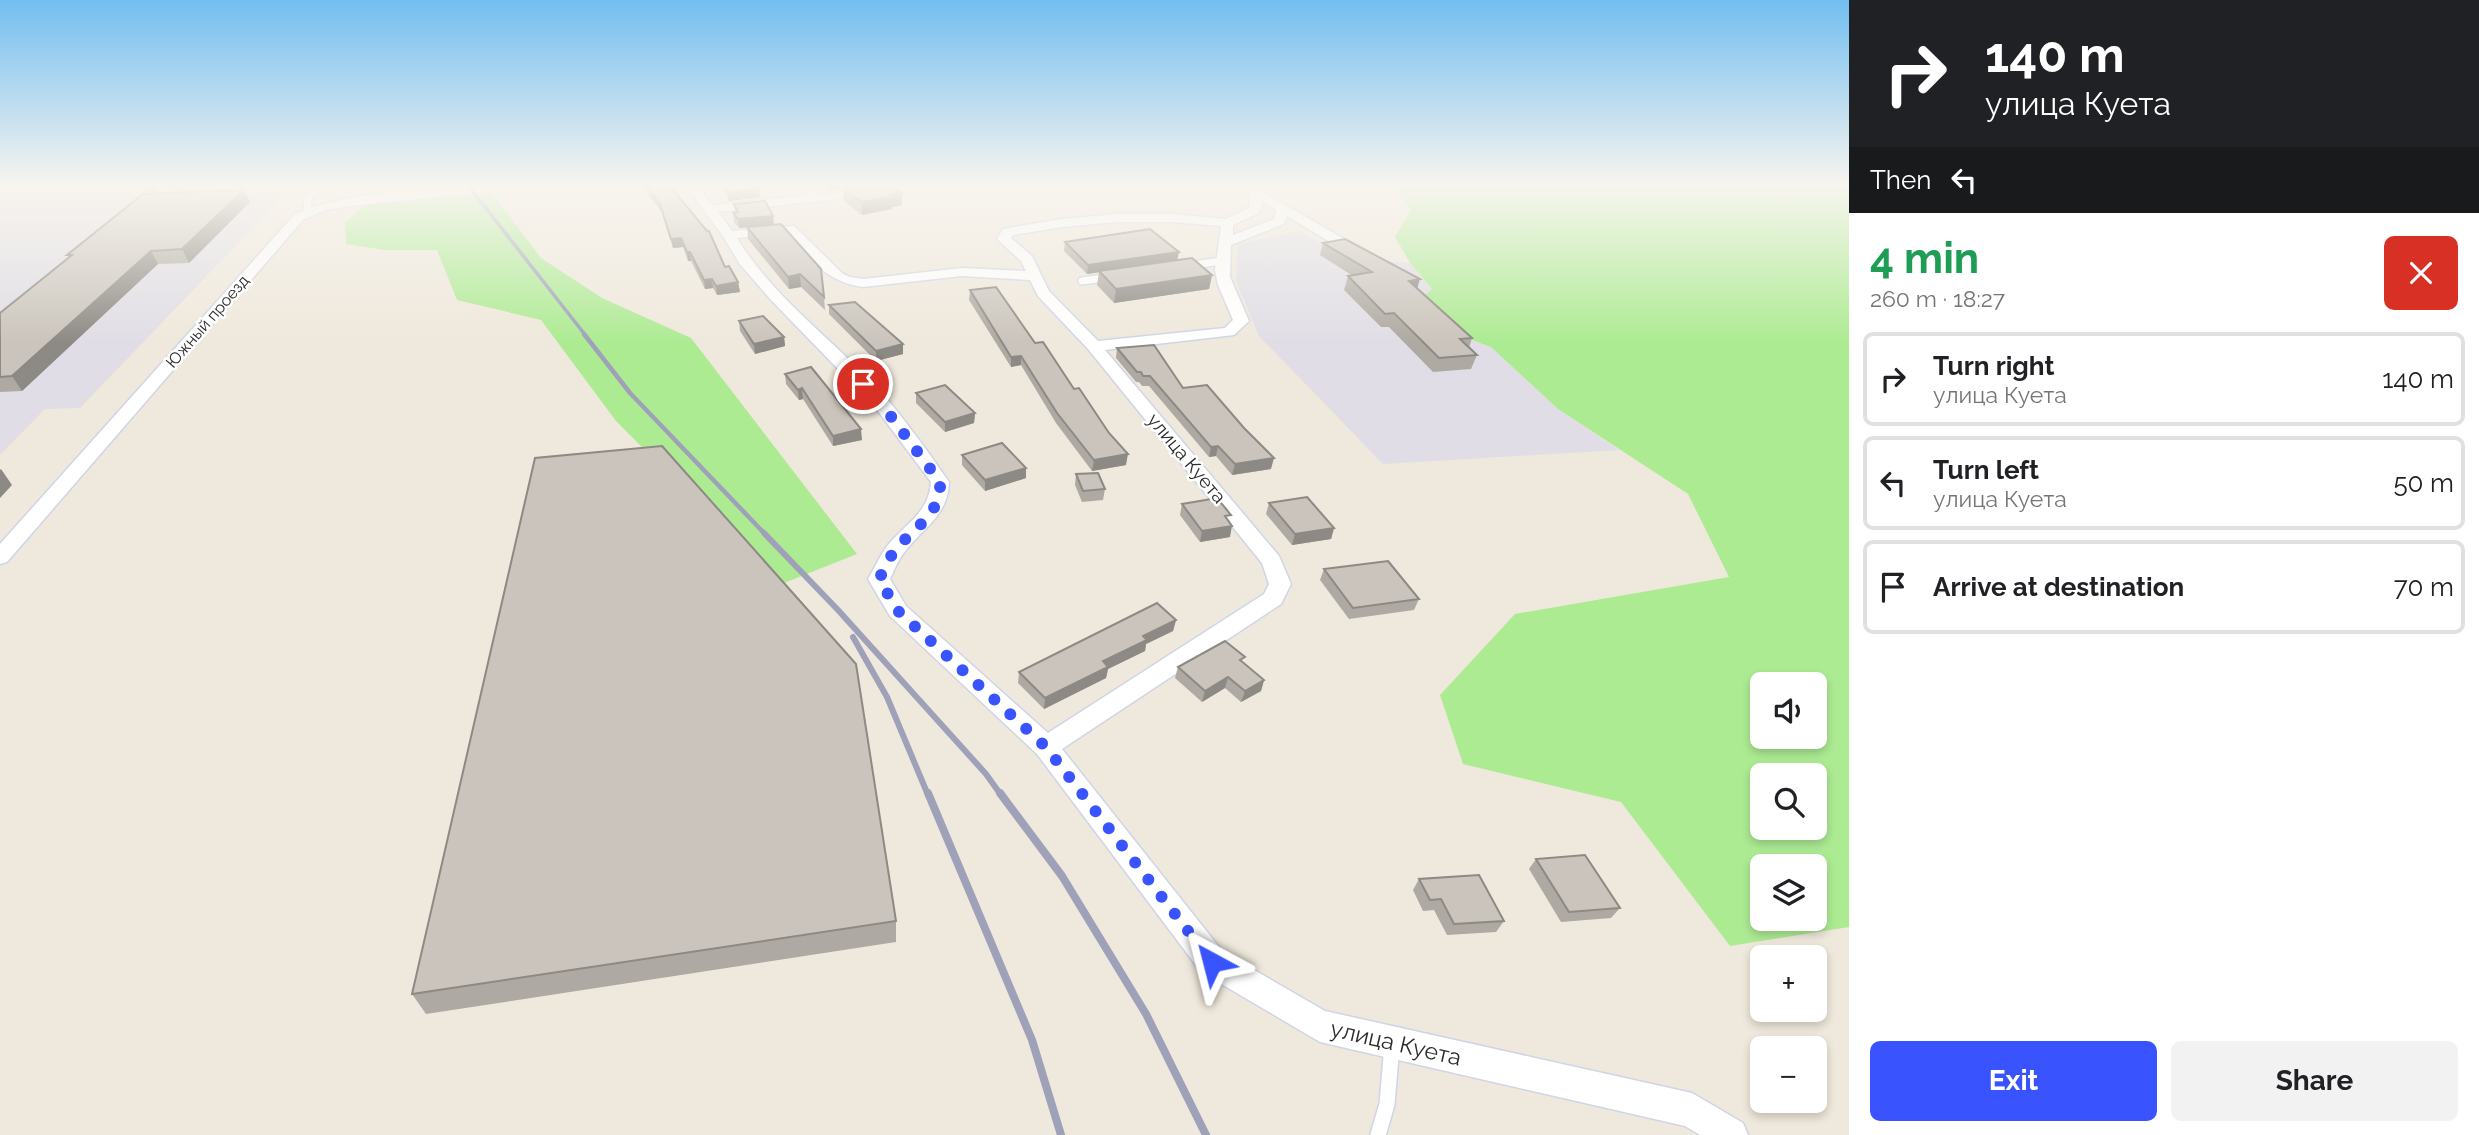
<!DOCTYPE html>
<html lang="en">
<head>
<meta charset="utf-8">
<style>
	body { margin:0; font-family:Raleway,sans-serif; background:#f2f2f2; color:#202124; height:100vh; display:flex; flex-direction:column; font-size:26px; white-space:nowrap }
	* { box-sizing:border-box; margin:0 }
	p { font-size:23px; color:#757577 }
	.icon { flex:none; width:38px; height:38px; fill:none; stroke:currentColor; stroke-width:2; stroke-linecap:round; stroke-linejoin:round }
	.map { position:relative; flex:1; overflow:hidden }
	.side { display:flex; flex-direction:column; background:#fff; width:630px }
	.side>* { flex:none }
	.hud { background:#202124; color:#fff; overflow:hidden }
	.buttons { position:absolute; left:1750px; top:672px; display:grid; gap:14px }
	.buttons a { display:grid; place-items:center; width:77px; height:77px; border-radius:10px; background:#fff; box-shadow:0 4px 10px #0003; font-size:35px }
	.pin { position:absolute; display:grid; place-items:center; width:60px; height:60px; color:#fff; margin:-30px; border:4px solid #fff; border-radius:50%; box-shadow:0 2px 7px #0007 }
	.me { position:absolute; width:77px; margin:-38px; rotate:322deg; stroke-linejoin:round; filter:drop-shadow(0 0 5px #0008) }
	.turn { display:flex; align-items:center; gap:24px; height:147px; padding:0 21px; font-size:32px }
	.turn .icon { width:91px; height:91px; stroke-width:2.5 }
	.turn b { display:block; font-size:49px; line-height:60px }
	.then { display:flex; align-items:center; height:66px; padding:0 21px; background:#0003; gap:14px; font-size:26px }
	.round { display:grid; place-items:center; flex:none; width:74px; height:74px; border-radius:10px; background:#f2f2f2 }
	.headline { display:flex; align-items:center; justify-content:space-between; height:119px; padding:0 21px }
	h1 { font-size:42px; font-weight:700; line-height:52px; color:#1e9e55 }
	.cta { display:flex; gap:14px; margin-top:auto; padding:14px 21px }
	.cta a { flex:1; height:80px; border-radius:10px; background:#3954ff; color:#fff; font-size:28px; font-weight:700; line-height:80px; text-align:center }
	.cta a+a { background:#f2f2f2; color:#202124 }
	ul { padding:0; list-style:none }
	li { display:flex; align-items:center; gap:21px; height:94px; margin:0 14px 10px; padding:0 7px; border:4px solid #e0e0e0; border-radius:10px }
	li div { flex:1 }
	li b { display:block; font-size:26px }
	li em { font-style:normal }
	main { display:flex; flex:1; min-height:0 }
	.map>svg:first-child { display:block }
	.industrial { fill:#e0dde6 }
	.green { fill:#adeb93; fill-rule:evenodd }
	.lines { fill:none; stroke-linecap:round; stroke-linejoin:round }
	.service-far1-casing { stroke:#d1d4e6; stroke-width:10 }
	.service-casing { stroke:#d1d4e6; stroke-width:18 }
	.minor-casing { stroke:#d1d4e6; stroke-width:3 }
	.service-far1 { stroke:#fff; stroke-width:7 }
	.service { stroke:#fff; stroke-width:15 }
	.minor { fill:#fff; fill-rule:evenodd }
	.rail-far3 { stroke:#9ea1b8; stroke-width:3.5 }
	.rail-far2 { stroke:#9ea1b8; stroke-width:4.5 }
	.rail-far1 { stroke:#9ea1b8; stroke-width:6 }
	.rail { stroke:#9ea1b8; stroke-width:8 }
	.wall { fill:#aea9a2 }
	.shaded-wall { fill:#8d8984 }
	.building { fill:#cac4bc; stroke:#8d8984; stroke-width:2 }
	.route { stroke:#3954ff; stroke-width:12; stroke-dasharray:0 21.6 }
	.labels { text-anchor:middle; stroke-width:5; stroke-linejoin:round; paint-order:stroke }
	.far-street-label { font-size:16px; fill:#2b2b2b; stroke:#fff }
	.street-label { font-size:19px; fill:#2b2b2b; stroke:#fff }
	.near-street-label { font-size:23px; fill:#2b2b2b; stroke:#fff }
</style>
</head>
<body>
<main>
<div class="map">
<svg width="1849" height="1135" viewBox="0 0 1849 1135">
	<rect width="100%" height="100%" fill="#efe8dc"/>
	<g class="industrial">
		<path d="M0,184h295l-215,224 -35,1 -45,46z"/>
		<path d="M1300,231l60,36 24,-6 26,2 22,27 -1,35 60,22 67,62 61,41 -236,14 -124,-128 -23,-55 2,-37z"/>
	</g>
	<g class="green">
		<path d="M1391,184h458v743l-119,19 -109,-144 -158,-38 -23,-69 75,-81 214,-37 -41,-83 -130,-85 -67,-62 -60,-22 -14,-23 15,-13 -22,-26 -15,-26 16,-27zM1762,684h53v53h-53zM1762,775h53v53h-53zM1762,866h53v53h-53z"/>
		<path d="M492,193l49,65 61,40 89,40 166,216 -78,31 -163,-164 -75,-101 -84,-20 -20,-50h-52l-39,-6 -1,-21 18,-16 41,-8z"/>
	</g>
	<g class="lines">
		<g class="service-far1-casing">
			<g id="service-far1">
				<path d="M308,212l-1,-12 13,-16"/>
				<path d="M1185,266l37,-5"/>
				<path d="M1082,281l29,-4"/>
			</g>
		</g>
		<g class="service-casing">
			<path id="service" d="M1378,1135l9,-31 5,-59"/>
		</g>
		<g class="minor-casing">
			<g id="minor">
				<path d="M494,184h40l-6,4 -178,18 -24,4 -23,10 -296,342 -7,2v-20l295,-330c61,-25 134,-24 199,-30z"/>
				<path d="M684,184h12l16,21 96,-10 -7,-11h12l6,10 90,-10h36l-6,4 -221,24 14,19 62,-5 49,48 7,3 13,2 99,-11 64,3 -5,-10 -24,-22 6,-10 59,-10 55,-5h56l52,5 24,-11 1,-14 -15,-10h14l116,67v6h-10l-68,-41 -3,8 -53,21 -1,32 19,44 -15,14 -129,15 174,206 12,28 -10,20 -219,145 161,203 102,59 367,82 51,30 5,12h-48l-15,-9 -365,-84 -119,-70 -164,-218 -147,-138 -22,-37c7,-11 12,-24 20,-34 18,-22 41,-32 43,-63l-56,-75 -104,-107 -32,-37 -16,-27zM1262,201l14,9 -2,9 -41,16v-10l26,-12zM1117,222h56l48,4 -6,44 3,15 15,35 -8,8 -127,13 -49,-50 -17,-35 -21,-18 2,-3 49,-8zM786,233c26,26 39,49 77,54l99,-11 68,4 8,16 50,53 174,214 7,21 -5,10 -216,139 -142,-127 -16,-27c4,-8 7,-17 13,-25 18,-25 45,-37 46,-72 -19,-28 -40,-56 -61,-82 -48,-56 -112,-98 -151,-162z"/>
			</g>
		</g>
		<use href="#service-far1" class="service-far1"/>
		<use href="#service" class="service"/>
		<use href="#minor" class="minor"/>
		<g class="rail-far3">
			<path d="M467,184l119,152"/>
			<path d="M134,206l27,-22"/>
		</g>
		<path class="rail-far2" d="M584,334l46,59 136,142"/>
		<g class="rail-far1">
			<path d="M764,533l74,77 148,164 15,21"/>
			<path d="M853,637l34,60 41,98"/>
		</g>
		<g class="rail">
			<path d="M928,793l104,247 29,95"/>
			<path d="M1000,793l62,83 84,138 60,121"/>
		</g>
	</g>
	<g class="wall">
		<path d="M642,184h26l57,83 13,15 2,10 -23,3 -4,-7 -8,1 -14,-28h-3l-5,-14 -10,1 -11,-35 -19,-25z"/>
		<path d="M721,184h34l4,5 1,8 -31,4z"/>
		<path d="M822,184h52v1l28,20 -10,2v2l-30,6 -18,-14 -1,-12 -13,1z"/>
		<path d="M250,202l-61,61 -31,1 -136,127 -22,1v-79l69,-56 -2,-2z"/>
		<path d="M734,204l39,12 1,9 50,72 1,13 -24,-23 -12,2 -41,-50 -1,-12 15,-1 -23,2 -5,-6 -1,-9h2z"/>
		<path d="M1065,242l113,18 34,15 -3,14 -95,14 -17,-18 2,-13 -12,2 -23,-23z"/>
		<path d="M1323,243l94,45 55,50 -3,10 8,7 -6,14 -38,3 -44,-45h-8l-37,-37 4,-14h5l-33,-21z"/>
		<path d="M970,290l65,53 91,122 -34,6 -36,-48 -35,-58 -10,2 -42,-67z"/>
		<path d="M829,305l74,49 -27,7 -47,-47z"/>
		<path d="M739,321l45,16 1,9 -30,8 -15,-23z"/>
		<path d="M1117,348l66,40 88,81 -39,6 -16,-19 -7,1 -60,-71h-7l-3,-4h-3l-20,-24z"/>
		<path d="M785,374l77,66 -29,6 -30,-47 -4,1 -13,-16z"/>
		<path d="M916,393l59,20 -1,10 -29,9 -29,-29z"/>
		<path d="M962,455l64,13v10l-41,13 -23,-26z"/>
		<path d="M1076,474l29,15 -2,11 -21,2 -7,-17z"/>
		<path d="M1269,503l65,25 -3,11 -39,6 -26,-31z"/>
		<path d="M1182,504l47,18 1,15 -30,5 -20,-27z"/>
		<path d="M1324,569l95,30 -5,11 -65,9 -29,-39z"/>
		<path d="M1176,620l-3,11 -27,13 -1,7 -37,18 -2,9 -62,31 -26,-26 1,-11z"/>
		<path d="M1243,662l21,18 -3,11 -20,11 -16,-14 -23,14 -27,-24 3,-11z"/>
		<path d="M1536,859l84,49 -9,10 -50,4 -32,-53z"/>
		<path d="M1419,879l85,42 -8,11 -49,3 -13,-25 -11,1 -10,-21z"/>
		<path d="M896,921v21l-470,72 -14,-20z"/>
	</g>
	<g class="shaded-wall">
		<path d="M829,184h45v1l-44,5z"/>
		<path d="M988,184h26l-26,4z"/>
		<path d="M759,189l1,8 -31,4 -1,-9z"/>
		<path d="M244,190l6,12 -61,61 -7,-14z"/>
		<path d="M902,193v12l-10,2v2l-30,6v-13z"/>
		<path d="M773,216l1,9 -35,3 -1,-9z"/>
		<path d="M681,238l2,9 -10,1 -2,-9z"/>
		<path d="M151,251l7,13 -136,127 -10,-15z"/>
		<path d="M687,252h3l1,9h-3z"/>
		<path d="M1179,252l-2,9 -90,13 1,-9z"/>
		<path d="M800,274l1,13 -12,2 -1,-12z"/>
		<path d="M1212,275l-3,14 -95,14 2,-14z"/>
		<path d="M712,279l1,9 -8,1 -1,-9z"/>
		<path d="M1420,279l-4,13 -7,-11z"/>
		<path d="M738,282l2,10 -23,3 -1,-9z"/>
		<path d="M784,337l1,9 -30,8 -1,-10z"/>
		<path d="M903,344v10l-27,7v-10z"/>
		<path d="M1021,356v9l-10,2v-10z"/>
		<path d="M802,388l1,11 -4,1 -1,-10z"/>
		<path d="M975,413l-1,10 -29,9v-10z"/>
		<path d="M861,429l1,11 -29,6v-10z"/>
		<path d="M1218,446l-2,10 -7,1 2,-10z"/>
		<path d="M1128,454l-2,11 -34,6 2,-11z"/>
		<path d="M1274,458l-3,11 -39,6 3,-11z"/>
		<path d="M1026,468v10l-41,13v-11z"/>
		<path d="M1,469l11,16 -12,13v-28z"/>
		<path d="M1232,526l-2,11 -30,5 2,-11z"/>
		<path d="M1334,528l-3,11 -39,6 3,-11z"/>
		<path d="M1176,620l-3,11 -27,13 -1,7 -37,18 -2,9 -62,31 1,-11 98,-62z"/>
		<path d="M1228,677l-3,11 -23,14 3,-11z"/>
		<path d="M1264,680l-3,11 -20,11 4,-11z"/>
	</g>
	<g class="building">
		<path d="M645,184h23l39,47h2l16,36 4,-1 9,16 -22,4 -4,-7 -8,1 -14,-28h-3l-6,-14 -10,1 -11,-35z"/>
		<path d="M724,184h31l4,5 -31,3z"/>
		<path d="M889,184l13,9 -12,2 2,2 -30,5 -19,-13z"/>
		<path d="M244,190l-62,59 -31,2 -139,125 -12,1v-64l72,-58h-5l76,-61z"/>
		<path d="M765,201l8,15 -35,3 -5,-6 5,-1 -4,-8z"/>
		<path d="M781,224l40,45 3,28 -24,-23 -12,3 -41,-50z"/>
		<path d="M1150,229l29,23 -91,13 -23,-23z"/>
		<path d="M1345,239l75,40 -11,2 63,57 -12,1 17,16 -38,3 -45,-45 -9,1 -37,-38 24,-4 -49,-29z"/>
		<path d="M1192,258l20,17 -96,14 -17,-18z"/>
		<path d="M996,287l39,56 8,-1 31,47 5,-1 30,45 19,21 -34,6 -37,-47 -36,-57 -10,1 -41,-67z"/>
		<path d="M855,302l48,42 -27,7 -47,-46z"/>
		<path d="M763,316l21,21 -30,7 -15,-23z"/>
		<path d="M1154,345l29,43 24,-3 37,43 30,30 -39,6 -17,-18 -7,1 -61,-71h-7l-2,-4h-4l-20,-24z"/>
		<path d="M811,367l50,62 -28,7 -31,-48 -4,2 -13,-16z"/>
		<path d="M945,385l30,28 -30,9 -29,-29z"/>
		<path d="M1002,443l24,25 -41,12 -23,-25z"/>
		<path d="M662,446l194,218 40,257 -484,73 123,-536z"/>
		<path d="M1098,473l7,16 -22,2 -7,-17z"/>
		<path d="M1307,497l27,31 -39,6 -26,-31z"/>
		<path d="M1217,498l14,17 -6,1 7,10 -30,5 -20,-27z"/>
		<path d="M1388,561l31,38 -66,9 -29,-39z"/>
		<path d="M1157,603l19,17 -33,16 4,4 -44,21 5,6 -63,31 -26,-26z"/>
		<path d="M1225,641l20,16 -5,3 24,20 -19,11 -17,-14 -23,14 -27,-24z"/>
		<path d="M1585,855l35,53 -51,4 -33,-53z"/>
		<path d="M1479,875l25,46 -50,3 -13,-25 -11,1 -11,-21z"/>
	</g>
	<linearGradient id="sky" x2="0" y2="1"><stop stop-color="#73bef0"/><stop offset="0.54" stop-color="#f8f5ef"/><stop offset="1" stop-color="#f8f5ef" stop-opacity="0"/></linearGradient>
	<rect width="1849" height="343" fill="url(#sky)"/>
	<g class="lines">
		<path class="route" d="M863,384l18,19 59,79c2,31 -26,46 -45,68 -6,8 -11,20 -16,29l19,32 148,136 166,215"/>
	</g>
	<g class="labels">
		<g class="far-street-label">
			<text transform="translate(207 321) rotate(-49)" y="6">Южный проезд</text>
		</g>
		<g class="street-label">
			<text transform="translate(1187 458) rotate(50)" y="7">улица Куета</text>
		</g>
		<g class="near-street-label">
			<text transform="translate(1396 1043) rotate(13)" y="8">улица Куета</text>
		</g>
	</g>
</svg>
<div class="buttons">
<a><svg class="icon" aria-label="sound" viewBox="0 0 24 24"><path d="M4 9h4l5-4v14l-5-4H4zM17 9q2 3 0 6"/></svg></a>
<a><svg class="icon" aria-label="search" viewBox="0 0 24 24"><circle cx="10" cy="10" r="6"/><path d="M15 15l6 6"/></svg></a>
<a><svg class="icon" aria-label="layers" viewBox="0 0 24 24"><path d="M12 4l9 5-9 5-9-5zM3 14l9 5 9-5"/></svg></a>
<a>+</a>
<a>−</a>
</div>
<div class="pin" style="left:863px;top:384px;background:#d93025"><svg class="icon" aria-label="arrive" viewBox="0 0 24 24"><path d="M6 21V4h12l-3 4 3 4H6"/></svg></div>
<svg class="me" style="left:1212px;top:962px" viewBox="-20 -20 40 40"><path d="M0-17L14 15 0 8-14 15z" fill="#3954ff" stroke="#fff" stroke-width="4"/></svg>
</div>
<section class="side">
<div class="hud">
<div class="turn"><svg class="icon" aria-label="right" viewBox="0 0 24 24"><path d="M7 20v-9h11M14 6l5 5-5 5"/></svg><div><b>140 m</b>улица Куета</div></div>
<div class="then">Then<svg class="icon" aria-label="left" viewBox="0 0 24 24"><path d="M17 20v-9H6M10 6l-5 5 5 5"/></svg></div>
</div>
<div class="headline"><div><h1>4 min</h1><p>260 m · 18:27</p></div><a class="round" style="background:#d93025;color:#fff"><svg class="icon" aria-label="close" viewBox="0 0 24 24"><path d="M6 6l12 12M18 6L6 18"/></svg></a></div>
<ul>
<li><svg class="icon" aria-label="right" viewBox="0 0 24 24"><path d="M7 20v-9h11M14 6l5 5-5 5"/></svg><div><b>Turn right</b><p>улица Куета</p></div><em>140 m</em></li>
<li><svg class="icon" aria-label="left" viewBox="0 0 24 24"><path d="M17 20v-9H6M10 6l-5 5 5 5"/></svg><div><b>Turn left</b><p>улица Куета</p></div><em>50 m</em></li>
<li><svg class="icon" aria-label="arrive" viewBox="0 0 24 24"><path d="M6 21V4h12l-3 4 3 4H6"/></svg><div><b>Arrive at destination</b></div><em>70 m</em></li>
</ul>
<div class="cta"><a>Exit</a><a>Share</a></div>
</section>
</main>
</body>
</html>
